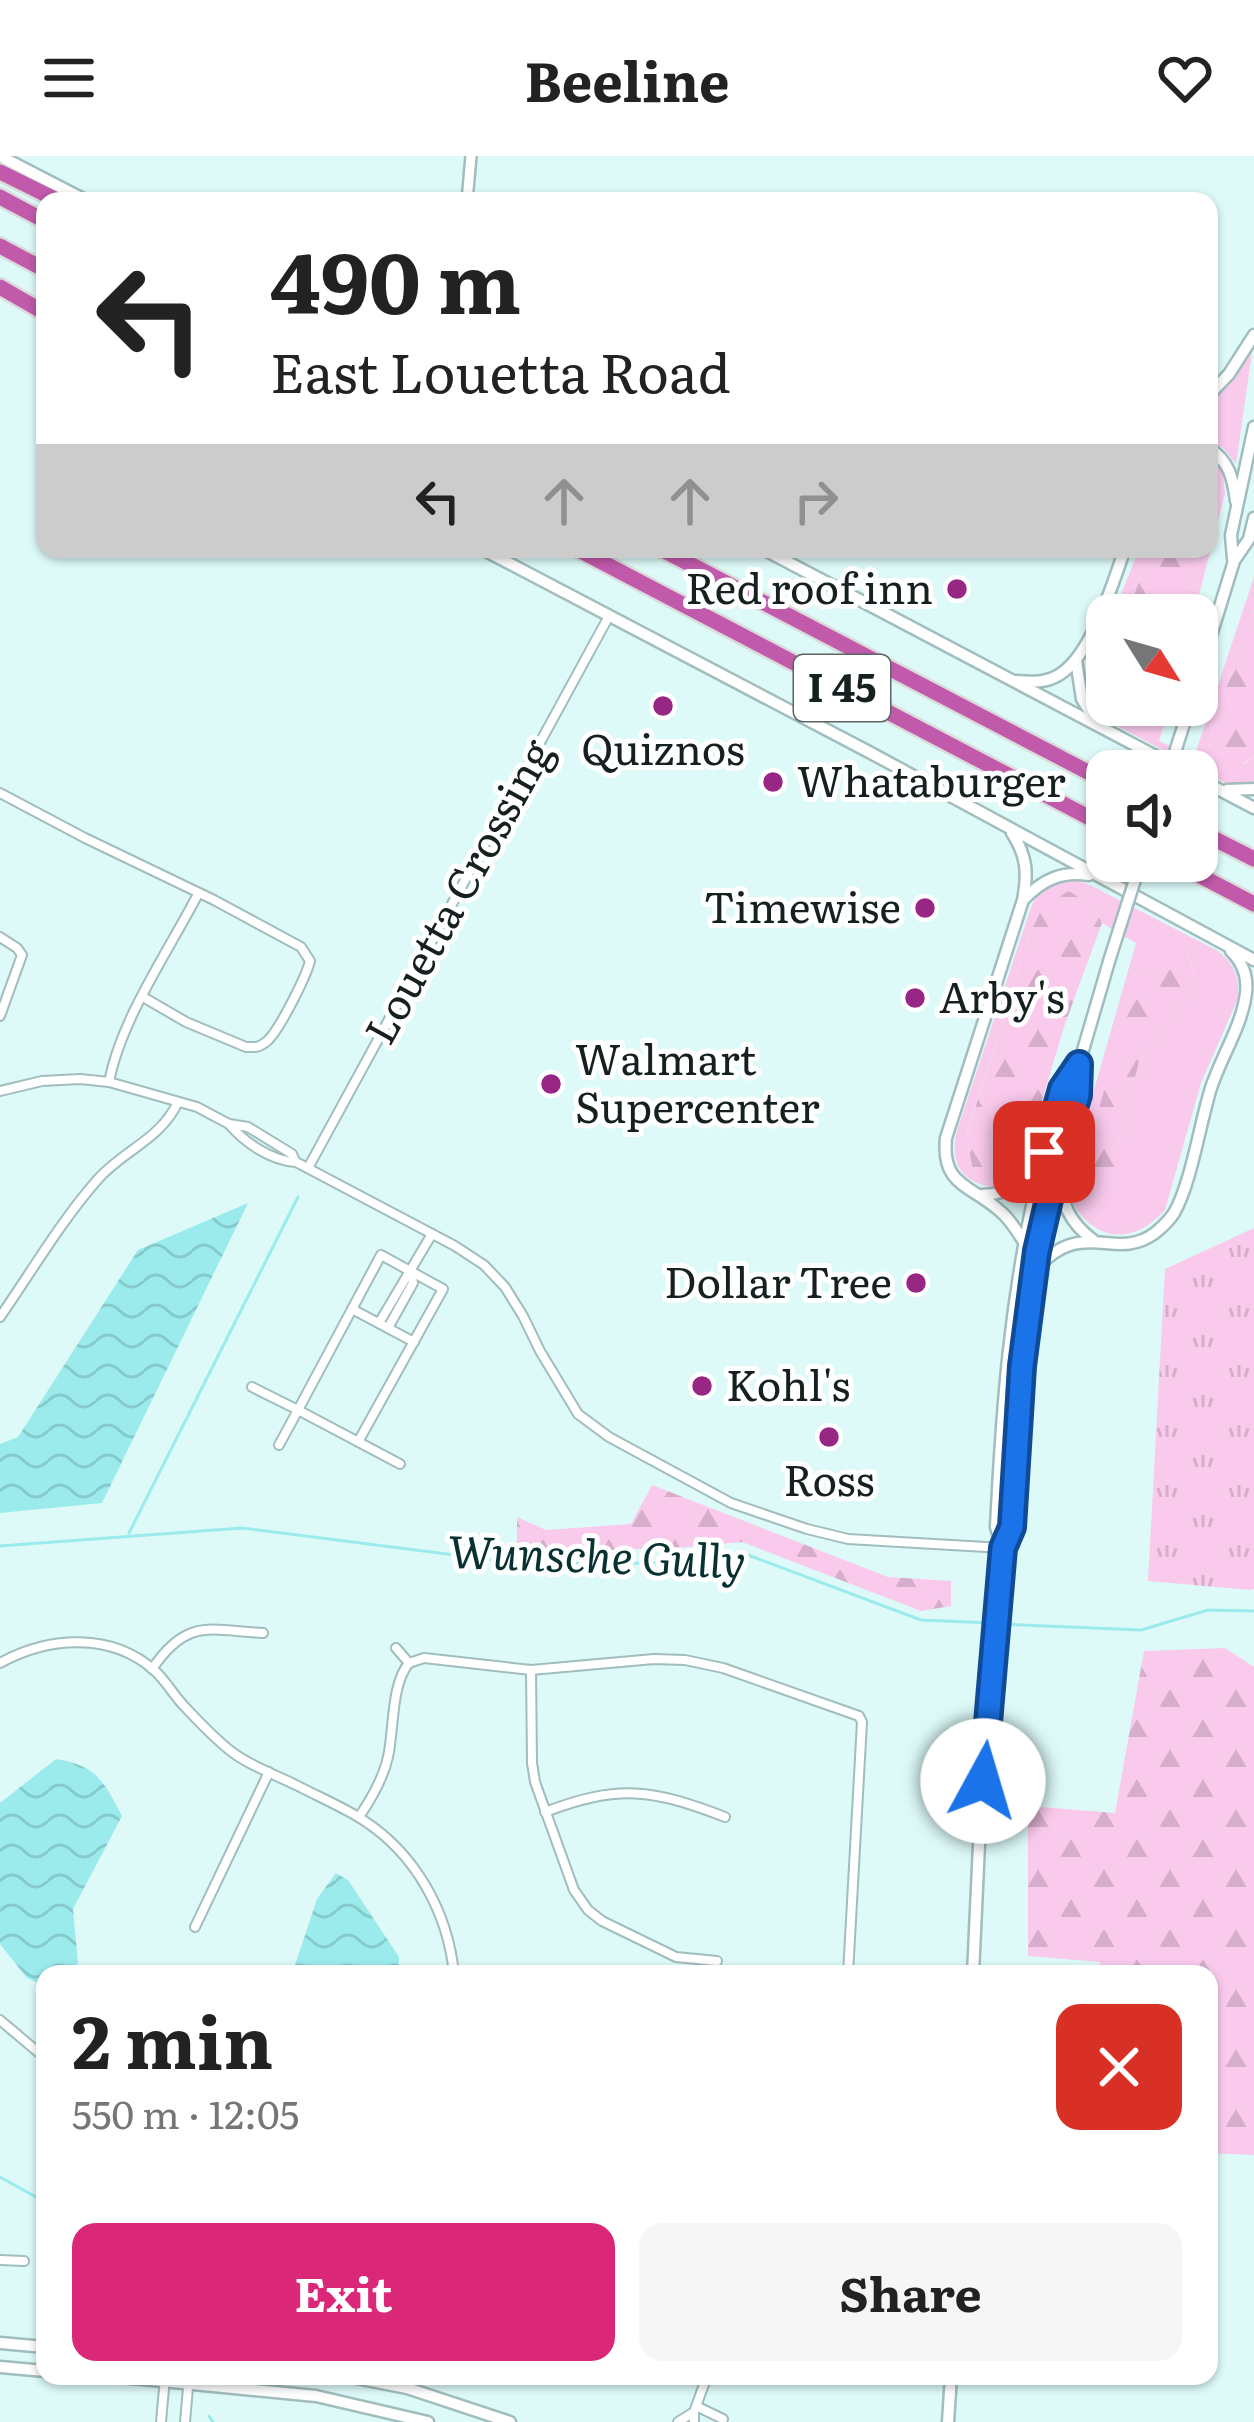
<!DOCTYPE html>
<html lang="en">
<head>
<meta charset="utf-8">
<style>
	body { margin:0; font-family:Literata,serif; background:#f6f6f6; color:#222; height:100vh; display:flex; flex-direction:column; font-size:45px; white-space:nowrap }
	* { box-sizing:border-box; margin:0 }
	p { font-size:39px; color:#767676 }
	.icon { flex:none; width:66px; height:66px; fill:none; stroke:currentColor; stroke-width:2; stroke-linecap:round; stroke-linejoin:round }
	.map { position:relative; flex:1; overflow:hidden }
	.sheet { position:absolute; left:36px; top:1809px; width:1182px; height:420px; display:flex; flex-direction:column; background:#fff; border-radius:24px; box-shadow:0 3px 9px #0004 }
	.sheet>* { flex:none }
	.guide { position:absolute; left:36px; top:36px; width:1182px; height:366px; border-radius:24px; box-shadow:0 3px 9px #0004; background:#fff; color:#222; overflow:hidden }
	.needle { width:78px; rotate:127deg }
	.tools { position:absolute; left:1086px; top:438px; display:grid; gap:24px }
	.tools a { display:grid; place-items:center; width:132px; height:132px; border-radius:24px; background:#fff; box-shadow:0 3px 9px #0004; font-size:60px }
	.pin { position:absolute; display:grid; place-items:center; width:102px; height:102px; color:#fff; margin:-51px; border-radius:24px; box-shadow:0 6px 18px #0006 }
	.me { position:absolute; width:132px; margin:-66px; rotate:6deg; stroke-linejoin:round; filter:drop-shadow(0 0 9px #0008) }
	.turn { display:flex; align-items:center; gap:42px; height:252px; padding:0 36px; font-size:54px }
	.turn .icon { width:156px; height:156px; stroke-width:2.5 }
	.turn b { display:block; font-size:84px; line-height:102px }
	.lanes { display:flex; align-items:center; height:114px; padding:0 36px; background:#0003; justify-content:center; gap:60px; direction:ltr }
	.lanes .off { opacity:.35 }
	.round { display:grid; place-items:center; flex:none; width:126px; height:126px; border-radius:24px; background:#f6f6f6 }
	.overview { display:flex; align-items:center; justify-content:space-between; height:204px; padding:0 36px }
	h1 { font-size:72px; font-weight:700; line-height:90px }
	.primary-button { display:flex; gap:24px; margin-top:auto; padding:24px 36px }
	.primary-button a { flex:1; height:138px; border-radius:24px; background:#db2777; color:#fff; font-size:48px; font-weight:700; line-height:138px; text-align:center }
	.primary-button a+a { background:#f6f6f6; color:#222 }
	header { display:flex; justify-content:space-between; align-items:center; height:156px; padding:0 36px; background:#fff; font-size:54px; font-weight:700 }
	.map>svg:first-child { display:block }
	.grass { fill:#facaed; fill-rule:evenodd }
	.forest { fill:url(#forest-firs) }
	.park { fill:url(#park-tufts) }
	.water { fill:url(#water-waves) }
	.lines { fill:none; stroke-linecap:round; stroke-linejoin:round }
	.stream { stroke:#9bebec; stroke-width:3 }
	.minor-casing { stroke:#a1bdbd; stroke-width:12 }
	.tertiary-casing { stroke:#a1bdbd; stroke-width:14 }
	.secondary-casing { stroke:#a1bdbd; stroke-width:15 }
	.motorway-casing { stroke:#dadbdb; stroke-width:20 }
	.minor { stroke:#fff; stroke-width:8 }
	.tertiary { stroke:#fff; stroke-width:9 }
	.secondary { stroke:#fff; stroke-width:10 }
	.motorway { stroke:#c15aab; stroke-width:15 }
	.secondary-bridge-casing { stroke:#a1bdbd; stroke-width:15; stroke-linecap:butt }
	.secondary-bridge { stroke:#fff; stroke-width:10 }
	.route-casing { stroke:#114b97; stroke-width:30 }
	.route { stroke:#1a73e8; stroke-width:21 }
	.poi-dot { fill:#982684; stroke:#fff; stroke-width:4.5 }
	.labels { text-anchor:middle; stroke-width:10; stroke-linejoin:round; paint-order:stroke }
	.shield { fill:#fff; stroke:#5c6363; stroke-width:3 }
	.shield-label { font-size:39px; font-weight:bold; fill:#162020 }
	.poi-label { font-size:42px; fill:#162020; stroke:#fff; text-anchor:start }
	.street-label { font-size:42px; fill:#162020; stroke:#fff }
	.water-label { font-size:45px; font-style:italic; fill:#083131; stroke:#fff }
</style>
</head>
<body>
<header><svg class="icon" aria-label="menu" viewBox="0 0 24 24"><path d="M4 6h16M4 12h16M4 18h16"/></svg>Beeline<svg class="icon" aria-label="heart" viewBox="0 0 24 24"><path d="M12 20l-8-8c-3-5 5-10 8-4 3-6 11-1 8 4z"/></svg></header>
<div class="map">
<svg width="1254" height="2266" viewBox="0 0 1254 2266">
	<defs>
		<pattern id="forest-firs" width="22" height="20" patternUnits="userSpaceOnUse" patternTransform="scale(3)"><rect width="22" height="20" fill="#facaed"/><path d="M5 1l3.5 6h-7zM16 11l3.5 6h-7z" fill="#d6adcb"/></pattern>
		<pattern id="park-tufts" width="24" height="20" patternUnits="userSpaceOnUse" patternTransform="scale(3)"><rect width="24" height="20" fill="#facaed"/><path d="M3 7l-1-3M5 7V3M7 7l1-3M15 17l-1-3M17 17v-4M19 17l1-3" fill="none" stroke="#d6adcb"/></pattern>
		<pattern id="water-waves" width="16" height="10" patternUnits="userSpaceOnUse" patternTransform="scale(3)"><rect width="16" height="10" fill="#9bebec"/><path d="M0 5q4-4 8 0t8 0" fill="none" stroke="#85c9ca"/></pattern>
	</defs>
	<rect width="100%" height="100%" fill="#ddfaf9"/>
	<g class="grass">
		<path d="M1253,190l-17,118 -13,-16 -14,-8v-38l19,-19z"/>
		<path d="M1209,299l13,13 3,25 -31,122h-9l17,-66h7v-26l9,-35 -1,-12 -8,-10z"/>
		<path d="M1139,393h13l-26,66h-13z"/>
		<path d="M1254,421v33l-35,98 -11,41 36,15 10,-8v28l-23,2 -123,-65c-39,-33 -21,-56 -1,-94 0,12 -2,22 -3,33 -1,14 3,30 3,45h8l6,16 25,9 13,-25h11l-11,36 35,16z"/>
		<path d="M1073,723l17,6 128,66c17,13 23,29 19,50l-36,82 -36,127c-21,23 -49,35 -76,13 -10,-9 -17,-18 -19,-32 -2,-12 3,-26 6,-38l60,-210 -34,-20 -9,-16 -49,-1 -15,30 -63,200 8,39 19,12c-32,-4 -44,-25 -36,-56l74,-224c10,-18 21,-24 42,-28zM1185,790l9,24 -4,25 -51,67 -22,87 21,-178z"/>
	</g>
	<g class="forest">
		<path d="M1152,393h50l-17,66h-59z"/>
		<path d="M1254,454v146l-25,17 -14,-4 -7,-20 11,-41z"/>
		<path d="M1115,549h44l-13,26 -26,-10z"/>
		<path d="M1069,735l24,16 9,16 -37,101 -43,143 -10,12 -19,8 -19,-12 -8,-38 63,-201 14,-30z"/>
		<path d="M1170,783l15,7 9,25 -4,24 -51,67 -22,87 8,42 -5,16 -17,-12 -18,-37 53,-187z"/>
		<path d="M652,1329l236,92 63,4v25l-30,5 -179,-69 -66,6 -159,5v-36l29,13 85,-6z"/>
		<path d="M1225,1492l29,19v488l-45,-2v-179h-110l1,-12 -72,-6v-150l87,7 29,-162z"/>
	</g>
	<path class="park" d="M1254,1072v361l-4,1 -102,-9 17,-312z"/>
	<g class="water">
		<path d="M248,1047l-146,300 -102,10v-69l18,-7 120,-187z"/>
		<path d="M56,1603c41,7 47,21 66,57l-49,93 5,54 -8,11h-25v12l-18,-8 -27,-34v-141z"/>
		<path d="M336,1717l12,7 51,77 -1,17h-106l25,-75z"/>
	</g>
	<g class="lines">
		<g class="stream">
			<path d="M129,1377l169,-336"/>
			<path d="M0,1390l242,-18 284,36 126,-1 96,-8 173,65 70,3"/>
			<path d="M1001,1468l140,6 67,-20 46,1"/>
			<path d="M0,2021l45,25"/>
			<path d="M209,2260l4,6"/>
		</g>
		<g class="minor-casing">
			<g id="minor">
				<path d="M0,637l85,45 129,62 87,47 9,14c-4,16 -32,72 -44,81 -8,6 -11,5 -20,5l-60,-25 -43,-25"/>
				<path d="M0,781l17,11 5,7 -22,61"/>
				<path d="M109,926c12,-63 59,-130 89,-188"/>
				<path d="M0,935l42,-10 38,-2 29,3 88,25 32,17 19,3 44,27 3,7"/>
				<path d="M229,968c15,18 42,37 67,38l159,84 29,19 21,22 18,29 17,35 38,63 31,23 122,66 76,26 41,10 155,9"/>
				<path d="M308,1012l301,-552"/>
				<path d="M352,1153l62,33"/>
				<path d="M0,1161c32,-46 61,-96 98,-138 27,-30 62,-39 80,-77"/>
				<path d="M379,1167l53,-89"/>
				<path d="M388,1172l25,-45 -2,-11"/>
				<path d="M252,1231l46,23 -19,35"/>
				<path d="M358,1286l85,-153 -62,-34 -83,155 102,54"/>
				<path d="M396,1492l13,15"/>
				<path d="M0,1507c49,-27 112,-31 155,8 12,11 19,25 30,36 14,15 30,32 47,45 18,14 44,23 66,34 21,11 45,21 65,34 53,34 85,93 91,154"/>
				<path d="M409,1507l15,-5 107,12 123,-11 31,1 38,8 136,48 3,6 -14,252"/>
				<path d="M152,1513c35,-51 56,-39 111,-36"/>
				<path d="M531,1514l1,93 3,19 39,108 14,20 14,11 74,36 41,4"/>
				<path d="M545,1656c74,-28 107,-23 180,5"/>
				<path d="M359,1661c13,-19 24,-38 29,-60 6,-27 3,-73 21,-94"/>
				<path d="M195,1771l74,-155"/>
				<path d="M0,1864l45,38"/>
				<path d="M0,2104l24,1"/>
				<path d="M698,2251l25,12"/>
				<path d="M161,2266l4,-45"/>
				<path d="M185,2266l4,-46"/>
				<path d="M678,2266l16,-10"/>
				<path d="M694,2266v-10l13,-36"/>
			</g>
		</g>
		<g class="tertiary-casing">
			<path id="tertiary" d="M467,45l4,-45"/>
		</g>
		<g class="secondary-casing">
			<g id="secondary">
				<path d="M0,0l87,45"/>
				<path d="M1209,239l20,-21 25,-39"/>
				<path d="M1209,292c20,13 24,30 27,53"/>
				<path d="M482,393l387,203 385,208"/>
				<path d="M763,393l421,222"/>
				<path d="M1233,403l-2,-24 23,-108"/>
				<path d="M1076,504l6,39 15,25"/>
				<path d="M1016,525c13,1 27,2 39,-4 36,-17 57,-93 70,-128"/>
				<path d="M1197,525l37,-120 15,-22 5,-21"/>
				<path d="M1197,622l57,30"/>
				<path d="M1227,634l27,-1"/>
				<path d="M1012,677c15,23 16,40 11,67l-77,238c-5,48 25,47 54,73 10,8 17,20 24,31"/>
				<path d="M1025,742c19,-19 37,-27 64,-23"/>
				<path d="M1059,1019c3,29 10,47 34,65"/>
				<path d="M982,1039c29,-1 41,-13 57,-36"/>
				<path d="M1036,1113c48,-53 78,-6 119,-36 6,-5 14,-12 19,-20 17,-29 26,-90 37,-125 10,-31 31,-62 35,-95 2,-17 -4,-31 -15,-42"/>
				<path d="M1002,1390l-6,-19c6,-121 14,-230 42,-348 9,-39 16,-79 39,-112"/>
				<path d="M973,1818l8,-173 22,-253 10,-21 9,-161 15,-115 24,-99 17,-57 1,-31 31,-106"/>
				<path d="M0,2187l45,4"/>
				<path d="M0,2211l45,4"/>
				<path d="M111,2220l205,20 112,26"/>
				<path d="M346,2220l61,12 103,34"/>
				<path d="M948,2266l3,-46"/>
			</g>
		</g>
		<g class="motorway-casing">
			<g id="motorway">
				<path d="M0,16l59,29"/>
				<path d="M0,41l45,24"/>
				<path d="M0,90l45,24"/>
				<path d="M0,131l45,26"/>
				<path d="M577,393l530,278"/>
				<path d="M661,393l446,233"/>
				<path d="M1197,674l57,29"/>
				<path d="M1172,705l82,43"/>
			</g>
		</g>
		<use href="#minor" class="minor"/>
		<use href="#tertiary" class="tertiary"/>
		<use href="#secondary" class="secondary"/>
		<use href="#motorway" class="motorway"/>
		<g class="secondary-bridge-casing">
			<g id="secondary-bridge">
				<path d="M1169,615l21,-66"/>
				<path d="M1110,802l31,-97"/>
			</g>
		</g>
		<use href="#secondary-bridge" class="secondary-bridge"/>
	</g>
	<g class="lines">
		<g class="route-casing">
			<path id="route" d="M983,1625l20,-233 9,-21 10,-161 15,-115 23,-99 18,-57 1,-31 -17,25 -18,63"/>
		</g>
		<use href="#route" class="route"/>
	</g>
	<g class="poi-dot">
		<circle cx="957" cy="433" r="12"/>
		<circle cx="663" cy="550" r="12"/>
		<circle cx="773" cy="626" r="12"/>
		<circle cx="925" cy="752" r="12"/>
		<circle cx="915" cy="842" r="12"/>
		<circle cx="551" cy="928" r="12"/>
		<circle cx="916" cy="1127" r="12"/>
		<circle cx="702" cy="1230" r="12"/>
		<circle cx="829" cy="1281" r="12"/>
	</g>
	<g class="labels">
		<rect class="shield" x="794" y="499" width="96" height="66" rx="9"/>
		<g class="shield-label">
			<text x="842" y="546">I 45</text>
		</g>
		<g class="poi-label">
			<text x="933" y="448" text-anchor="end">Red roof inn</text>
			<text x="663" y="609" text-anchor="middle">Quiznos</text>
			<text x="797" y="641">Whataburger</text>
			<text x="901" y="767" text-anchor="end">Timewise</text>
			<text x="939" y="857">Arby's</text>
			<text x="575" y="919">Walmart<tspan x="575" dy="48">Supercenter</tspan></text>
			<text x="892" y="1142" text-anchor="end">Dollar Tree</text>
			<text x="726" y="1245">Kohl's</text>
			<text x="829" y="1340" text-anchor="middle">Ross</text>
		</g>
		<g class="street-label">
			<text transform="translate(459 736) rotate(-61)" y="15">Louetta Crossing</text>
		</g>
		<g class="water-label">
			<text transform="translate(597 1401) rotate(2)" y="16">Wunsche Gully</text>
		</g>
	</g>
</svg>
<div class="tools">
<a><svg class="needle" viewBox="-14 -14 28 28"><path d="M0-13l5 13h-10z" fill="#e53935"/><path d="M0 13l5-13h-10z" fill="#767676"/></svg></a>
<a><svg class="icon" aria-label="sound" viewBox="0 0 24 24"><path d="M4 9h4l5-4v14l-5-4H4zM17 9q2 3 0 6"/></svg></a>
</div>
<div class="pin" style="left:1044px;top:996px;background:#d93025"><svg class="icon" aria-label="arrive" viewBox="0 0 24 24"><path d="M6 21V4h12l-3 4 3 4H6"/></svg></div>
<svg class="me" style="left:983px;top:1625px" viewBox="-20 -20 40 40"><circle r="19" fill="#fff"/><path d="M0-13L10 11 0 6-10 11z" fill="#1a73e8"/></svg>
<div class="guide">
<div class="turn"><svg class="icon" aria-label="left" viewBox="0 0 24 24"><path d="M17 20v-9H6M10 6l-5 5 5 5"/></svg><div><b>490 m</b>East Louetta Road</div></div>
<div class="lanes"><svg class="icon" aria-label="left" viewBox="0 0 24 24"><path d="M17 20v-9H6M10 6l-5 5 5 5"/></svg><svg class="icon off" aria-label="ahead" viewBox="0 0 24 24"><path d="M12 20V5M6 11l6-6 6 6"/></svg><svg class="icon off" aria-label="ahead" viewBox="0 0 24 24"><path d="M12 20V5M6 11l6-6 6 6"/></svg><svg class="icon off" aria-label="right" viewBox="0 0 24 24"><path d="M7 20v-9h11M14 6l5 5-5 5"/></svg></div>
</div>
<section class="sheet">
<div class="overview"><div><h1>2 min</h1><p>550 m · 12:05</p></div><a class="round" style="background:#d93025;color:#fff"><svg class="icon" aria-label="close" viewBox="0 0 24 24"><path d="M6 6l12 12M18 6L6 18"/></svg></a></div>
<div class="primary-button"><a>Exit</a><a>Share</a></div>
</section>
</div>
</body>
</html>
